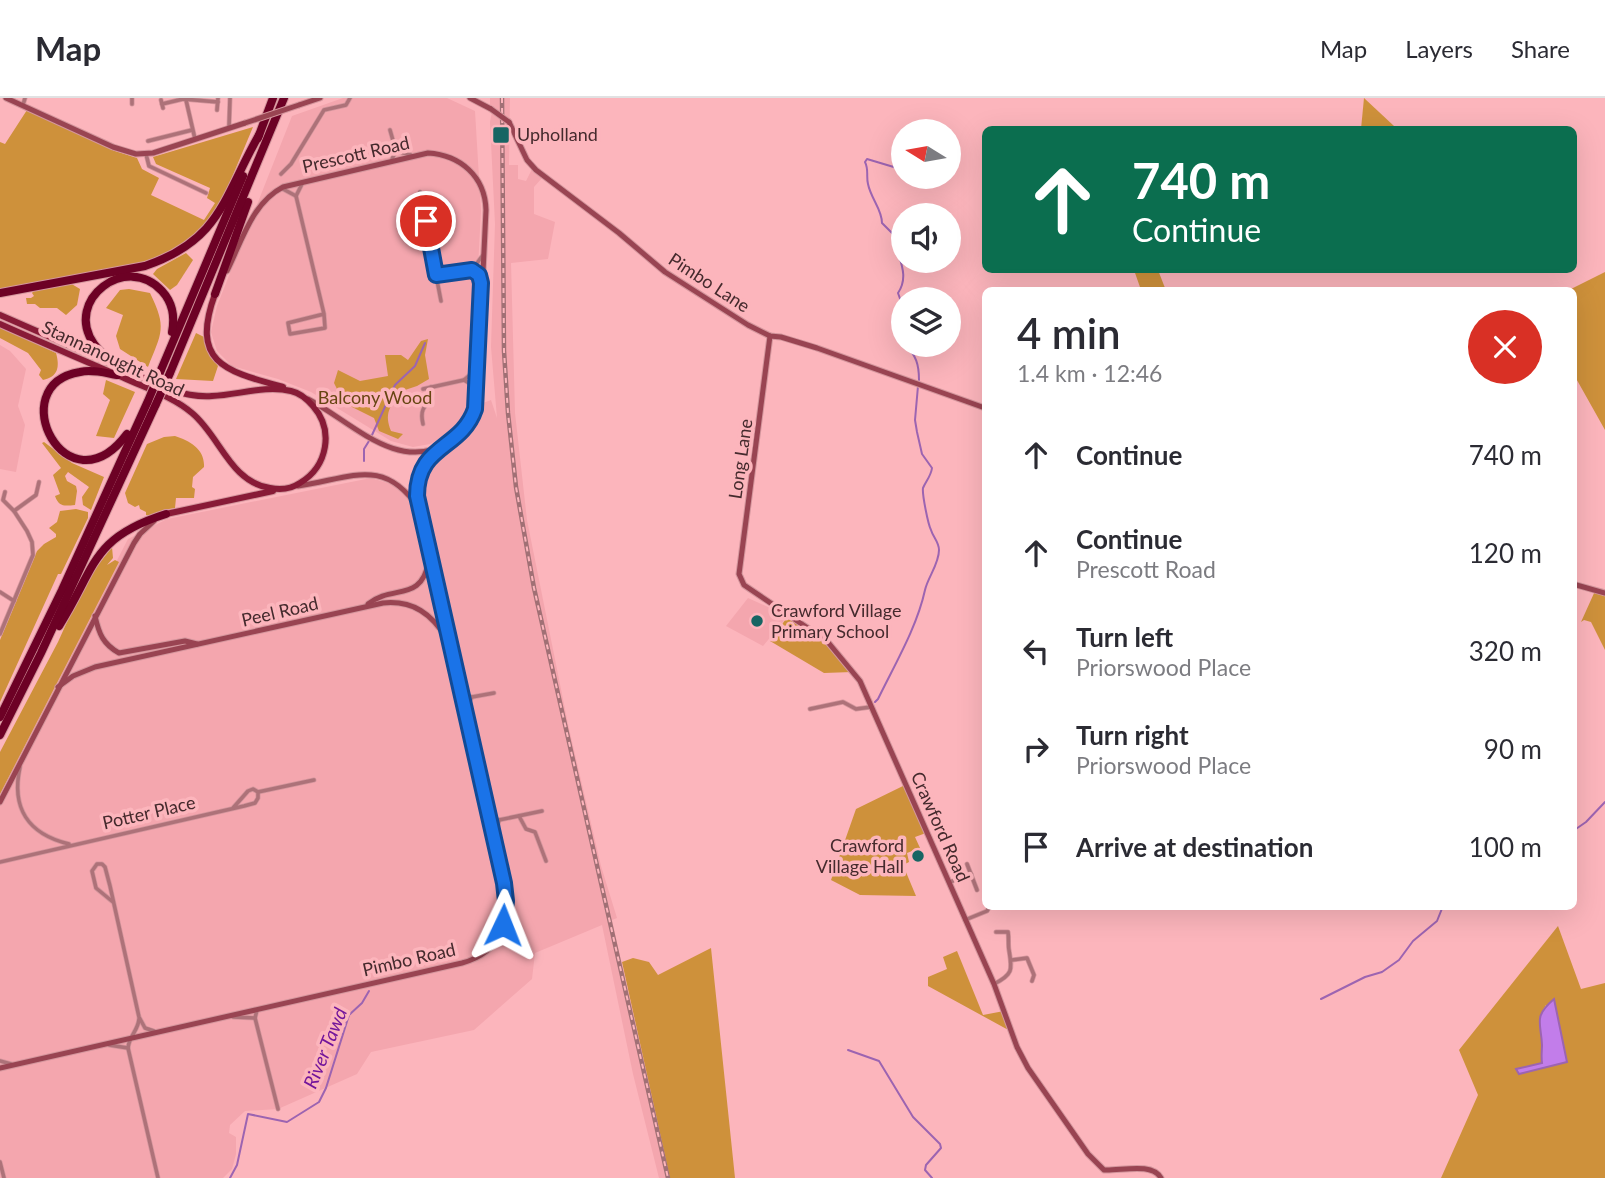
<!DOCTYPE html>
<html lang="en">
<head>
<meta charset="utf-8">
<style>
	body { margin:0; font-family:Lato,sans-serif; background:#f2f2f3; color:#2b2b33; height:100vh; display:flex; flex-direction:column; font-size:26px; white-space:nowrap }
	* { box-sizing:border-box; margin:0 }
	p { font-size:23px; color:#7c7c81 }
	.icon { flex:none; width:38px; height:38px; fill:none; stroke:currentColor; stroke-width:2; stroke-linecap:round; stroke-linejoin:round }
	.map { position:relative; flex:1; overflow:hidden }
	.panel { position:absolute; left:982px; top:189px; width:595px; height:623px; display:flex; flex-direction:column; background:#fff; border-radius:10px; box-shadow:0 7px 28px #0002 }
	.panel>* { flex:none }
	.hud { position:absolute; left:982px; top:28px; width:595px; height:147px; border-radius:10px; box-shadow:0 7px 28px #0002; background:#0b6e4f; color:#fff; overflow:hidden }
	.needle { width:46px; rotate:281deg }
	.fabs { position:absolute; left:891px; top:21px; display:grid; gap:14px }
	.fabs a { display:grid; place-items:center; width:70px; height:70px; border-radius:50%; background:#fff; box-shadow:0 7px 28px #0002; font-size:35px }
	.pin { position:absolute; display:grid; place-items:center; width:60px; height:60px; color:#fff; margin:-30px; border:4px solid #fff; border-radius:50%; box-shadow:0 2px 7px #0007 }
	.me { position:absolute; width:77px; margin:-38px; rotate:2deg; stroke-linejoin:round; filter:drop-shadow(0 0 5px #0008) }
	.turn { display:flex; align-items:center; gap:24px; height:147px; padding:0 35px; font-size:32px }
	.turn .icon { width:91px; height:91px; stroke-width:2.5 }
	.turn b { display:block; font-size:49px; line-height:60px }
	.round { display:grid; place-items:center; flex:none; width:74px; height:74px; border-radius:37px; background:#f2f2f3 }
	.headline { display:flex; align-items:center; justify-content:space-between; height:119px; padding:0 35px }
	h1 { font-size:42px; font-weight:600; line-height:52px }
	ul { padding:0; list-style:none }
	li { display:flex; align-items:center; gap:21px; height:98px; padding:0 35px }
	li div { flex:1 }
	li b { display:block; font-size:26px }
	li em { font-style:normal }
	header { display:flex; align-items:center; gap:42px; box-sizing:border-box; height:98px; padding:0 35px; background:#fff; border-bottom:2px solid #e1e1e2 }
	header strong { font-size:33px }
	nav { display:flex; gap:38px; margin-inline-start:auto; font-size:24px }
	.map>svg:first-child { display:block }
	.built { fill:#f4a6ae }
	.green { fill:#ce913b; fill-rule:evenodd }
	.water { fill:#c27dea; stroke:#9c64b1; stroke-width:2 }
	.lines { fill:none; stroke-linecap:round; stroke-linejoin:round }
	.stream { stroke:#9c64b1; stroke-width:2 }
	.street-casing { stroke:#d4969d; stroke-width:5 }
	.secondary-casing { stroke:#d4969d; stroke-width:7 }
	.primary-casing { stroke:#d4969d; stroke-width:8 }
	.highway-casing { stroke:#d4969d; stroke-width:10 }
	.street { stroke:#ad7279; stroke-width:3.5 }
	.secondary { stroke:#994452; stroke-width:5 }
	.primary { stroke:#881b37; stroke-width:6 }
	.highway { stroke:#6d0125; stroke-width:8 }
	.rail-casing { stroke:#a17075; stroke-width:4.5 }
	.rail { stroke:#fcb5bc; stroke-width:2; stroke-dasharray:5; stroke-linecap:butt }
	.secondary-bridge-casing { stroke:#d4969d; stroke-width:7; stroke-linecap:butt }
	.highway-bridge-casing { stroke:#d4969d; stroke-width:10; stroke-linecap:butt }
	.secondary-bridge { stroke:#994452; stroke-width:5 }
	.highway-bridge { stroke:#6d0125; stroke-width:8 }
	.route-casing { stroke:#114b97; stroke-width:18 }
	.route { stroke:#1a73e8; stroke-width:12 }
	.poi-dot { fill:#176563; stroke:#fcb5bc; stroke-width:2.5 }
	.labels { text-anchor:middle; stroke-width:7; stroke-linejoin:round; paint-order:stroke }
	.poi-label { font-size:18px; fill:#452a2d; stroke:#fcb5bc; text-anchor:start }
	.street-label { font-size:18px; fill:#452a2d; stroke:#fcb5bc }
	.park-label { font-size:18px; fill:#674512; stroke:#fcb5bc }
	.water-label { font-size:19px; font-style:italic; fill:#73159b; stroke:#fcb5bc }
</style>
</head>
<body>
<header>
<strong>Map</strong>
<nav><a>Map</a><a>Layers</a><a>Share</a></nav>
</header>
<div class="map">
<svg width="1605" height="1080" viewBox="0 0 1605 1080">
	<rect width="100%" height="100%" fill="#fcb5bc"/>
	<g class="built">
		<path d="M343,0h104l28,13 6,100 -10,189 -4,16 -8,11 -29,17 -17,3 -22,-6 -80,-49 -33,-13 -46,-13 -15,-15 -6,-19 6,-26 75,-190z"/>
		<path d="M490,0h20l-1,67h9v14l8,2 6,-12 10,9 -8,9v27l21,8 -7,37 -37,4 4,150 12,107 41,204 33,142 16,52 -5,2 58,258h-11l-26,-104 -31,-149 -67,28 -3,26 -58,51 -103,22 -14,22 -79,35 -33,2 -15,14 -1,8 7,4v17l-4,15 -9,9h-223v-391l128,-248 39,-20 204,-41 43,13 21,-32 38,-28 10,-28 8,-3 6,18 -6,-71 4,-123 -5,-102 3,-15 -3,-2z"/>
		<path d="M0,247l10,6 16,18 -8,37 7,19 -9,47 -16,-3z"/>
		<path d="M748,500l40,18 -25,30 -37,-20z"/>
	</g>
	<g class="green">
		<path d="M1364,0l30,28v3h-33z"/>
		<path d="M27,12l88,41 22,7 5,11 17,9 -8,17 53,25 11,-17 -8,-5 3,-10 -54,-24 -3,-7 100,-30 -33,79 -14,20 -30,24 -33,13 -143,27v-148l5,2z"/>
		<path d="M186,155l7,7 -16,25 -7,5 -17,-16 4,-5z"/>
		<path d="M1134,172h24l7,18 -6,2h-18z"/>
		<path d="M1605,174v158l-32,-57v-83h-4z"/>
		<path d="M70,185l10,6 -3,16 -11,10 -9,-7h-17l-5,-4h-8l-1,-6h5l3,-2 -2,-3 2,-3z"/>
		<path d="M129,191l21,4c17,35 12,39 -2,74l-28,-18 -4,-13 7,-21 -17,-7 14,-18z"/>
		<path d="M0,229l56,26c4,14 2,24 -13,27l-4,-5 2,-5 -13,-17 -28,-15z"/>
		<path d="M196,235l8,4 3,13 11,16 -5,15 -37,-2z"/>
		<path d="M428,241l-3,16 4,24 -12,7 -18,6c-9,16 -15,21 -8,39l12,3 -5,5 -19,-8 -5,-13 -30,-15 -10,-20 4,-13 22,11 28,-5 -3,-21h16l7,5 13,-19z"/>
		<path d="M106,282l29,12 -21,46 -18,-2 14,-36 -7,-6z"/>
		<path d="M175,338c15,5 30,13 29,31l-11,10 -1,10 3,2 -1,9h-18l-1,10 -12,2 -1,4 -10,2 -6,-1v-3l-6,-3 -1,-4 -4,2 -7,-4 -3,-10 22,-49 17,-7z"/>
		<path d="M44,344l28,21 32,14 -13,33 -8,-5 -1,-8 7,-10 -21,-15 -3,4 2,5 9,5 1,5 -2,14c-11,1 -16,2 -20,-9l5,-2 -7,-19 8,-7 -19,-25z"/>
		<path d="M76,411l12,3v6l-27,56h-3l-58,128v-62l37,-89 7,-7 12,-7v-3l-7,-6 8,-6 3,-11z"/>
		<path d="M112,449l1,11 -6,7 8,-5 4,2 -119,232v-42l58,-110 27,-60z"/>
		<path d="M1595,493l10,5v54l-14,-28 -7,-2 -3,2z"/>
		<path d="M788,518l38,27 26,29 -28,1 -54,-32z"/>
		<path d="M905,687l21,48 -11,4 5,11 -13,5 2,9 -6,3 13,31 -56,-1 -29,-15 25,-71z"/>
		<path d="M1558,828l23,63 24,-6v195h-164l37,-83 -19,-45zM1546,907l21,56 -51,8 26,-6c-1,-7 0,-12 0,-18 -1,-17 -6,-24 4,-40z"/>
		<path d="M711,850l24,230h-65l-48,-216 11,-4 16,4 9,13z"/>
		<path d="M957,853l26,64 21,-4 8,21 -84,-46v-9l19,-8 -4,-12z"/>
	</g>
	<path class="water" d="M1554,901l13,63 -48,12 -3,-5 26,-6c-1,-7 0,-12 0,-18 -1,-23 -9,-28 12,-46z"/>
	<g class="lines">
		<g class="stream">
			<path d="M903,69l-6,1 -30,-9 -2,3c4,8 1,14 3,22 3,15 14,25 14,39l13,13c1,20 16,38 3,57l5,14"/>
			<path d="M906,247c10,11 13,19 13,35"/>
			<path d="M372,337l23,-50 20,-19 10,-23"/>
			<path d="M364,363v-12l5,-8"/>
			<path d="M875,604l3,-3c17,-35 39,-72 47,-109 3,-13 14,-26 14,-40 0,-8 -6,-13 -8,-20 -3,-6 -9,-36 -8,-42 3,-7 8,-12 9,-20l-10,-14 -5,-22 -2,-12 3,-34"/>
			<path d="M1573,733l13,-9 19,-20"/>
			<path d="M1321,901l44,-22 17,-5 17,-12 14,-19 24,-20 6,-15"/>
			<path d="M848,952l31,11 34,56 27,27 1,4 -15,17 -1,5 7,8"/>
			<path d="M230,1080l7,-13 11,-51 39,8 32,-20 7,-14 23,-73 13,-12 7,-12"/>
		</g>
		<g class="street-casing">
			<g id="street">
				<path d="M161,2l2,8"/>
				<path d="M186,2l9,39"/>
				<path d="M132,6v-6"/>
				<path d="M162,6l21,-5 35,3"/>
				<path d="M23,7l2,-7"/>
				<path d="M217,12l1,-12"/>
				<path d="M229,29l1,-29"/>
				<path d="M390,32l6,21 -4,8"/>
				<path d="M148,43l44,-11"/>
				<path d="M396,53l15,4"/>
				<path d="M146,56l3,12 57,27"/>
				<path d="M281,76l10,-10 33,-54 22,-5 4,-7"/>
				<path d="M302,86l-6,12 28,118 1,14 -35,6 -2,-11 36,-9"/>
				<path d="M283,91l13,7"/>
				<path d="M420,94l21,109"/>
				<path d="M469,171l8,3 4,11"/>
				<path d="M436,177l39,-9 8,-11"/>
				<path d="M464,282l8,5 4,10"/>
				<path d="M423,291l41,-9 14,-12"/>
				<path d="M423,326c-3,-13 0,-17 9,-25l-1,-12"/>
				<path d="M14,413l22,-16 3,-13"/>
				<path d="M0,494l14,9"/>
				<path d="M0,536l33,-79 -1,-13 -5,-11 -13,-20 -11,-11 2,-8"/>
				<path d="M462,595l10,4 22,-4"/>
				<path d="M810,611l33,-7 13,7 15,-2"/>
				<path d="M468,617v-11l4,-7"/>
				<path d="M20,669c-9,41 8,67 49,77"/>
				<path d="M258,694l56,-12"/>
				<path d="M519,718l7,13 9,3 11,29"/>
				<path d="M489,719l10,3 43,-9"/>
				<path d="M495,741l4,-19"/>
				<path d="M0,764l244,-56 11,-3 3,-5v-6l-5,-3 -5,2 -15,17"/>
				<path d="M967,766l10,26"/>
				<path d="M950,784l21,-8"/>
				<path d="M113,804l-17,-14 -4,-17 5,-7h5l3,3 5,19 29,131 6,11 9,3"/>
				<path d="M965,822l22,-9 3,-5"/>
				<path d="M1012,862l15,-2 7,17 -2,6"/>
				<path d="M994,886c20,-10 18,-15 15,-34 -1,-5 0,-12 -1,-18h-12"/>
				<path d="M257,912l-2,8 23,91"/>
				<path d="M233,919l22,1"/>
				<path d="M139,921c-1,12 -10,17 -11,29l30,130"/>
				<path d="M109,947l19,3"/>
				<path d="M0,963l11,3"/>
				<path d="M0,1064l4,16"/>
			</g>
		</g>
		<g class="secondary-casing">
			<g id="secondary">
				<path d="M6,0l107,49 23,7 17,-1 92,-30"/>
				<path d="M470,0l21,11"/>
				<path d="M299,7l21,-7"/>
				<path d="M509,24l18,38 9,10 83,63 46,39 83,53 22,11 11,1 36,11 168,60"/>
				<path d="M227,173c15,-30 25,-68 56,-84l145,-34c32,2 57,23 58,57l-9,187c-2,19 -11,35 -28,45 -51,32 -97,-20 -141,-43"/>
				<path d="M770,238l-31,238 5,11 83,56 33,40 134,303 23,63 11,21 60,86 16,16c17,1 48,-8 57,8"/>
				<path d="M418,407c-2,-22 3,-41 20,-57"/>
				<path d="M1573,486l32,9"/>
				<path d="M368,506c25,-20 53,-1 61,-43"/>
				<path d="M95,518c4,18 8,28 24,37l66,-12 12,3"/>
				<path d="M58,589l15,-11 22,-9 288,-64c30,-3 49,11 64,36"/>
				<path d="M0,704l134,-259 6,-9 14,-13"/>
				<path d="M0,970l462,-105c41,-11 47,-42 42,-80l-85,-374c-35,-54 -70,-30 -121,-23"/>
			</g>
		</g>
		<g class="primary-casing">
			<g id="primary">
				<path d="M215,196c-25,69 10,77 68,93"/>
				<path d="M0,217l110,48"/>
				<path d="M0,226c40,18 81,35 122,53 23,11 50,19 70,36 28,23 38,69 78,75 10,2 21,1 30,-5 28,-17 34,-53 13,-77 -6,-7 -13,-13 -22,-15 -26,-6 -53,4 -79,5 -31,2 -58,-13 -85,-26"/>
				<path d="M166,416l107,-23"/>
			</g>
		</g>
		<g class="highway-casing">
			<g id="highway">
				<path d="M258,40l15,-40"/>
				<path d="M0,195l145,-27c76,-26 78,-68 114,-131"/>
				<path d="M215,196l33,-92"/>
				<path d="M161,272l82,-194"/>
				<path d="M128,273c-12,-8 -26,-15 -34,-27 -31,-44 33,-92 68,-53 11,12 13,26 10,41"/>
				<path d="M170,275l114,-275"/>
				<path d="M117,277c-12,-2 -25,-6 -37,-3 -79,13 -13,142 47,62"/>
				<path d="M59,528c37,-58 31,-88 107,-112"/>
				<path d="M0,619l62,-127 86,-189"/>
				<path d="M0,637l41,-82 115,-249"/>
			</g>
		</g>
		<use href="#street" class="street"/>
		<use href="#secondary" class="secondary"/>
		<use href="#primary" class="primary"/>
		<use href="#highway" class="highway"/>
		<g class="rail-casing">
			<path id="rail" d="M502,0l2,253 4,62 8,74 18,101 134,590"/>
		</g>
		<use href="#rail" class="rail"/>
		<g class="secondary-bridge-casing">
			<g id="secondary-bridge">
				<path d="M491,11l18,13"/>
				<path d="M245,25l54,-18"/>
			</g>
		</g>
		<g class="highway-bridge-casing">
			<g id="highway-bridge">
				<path d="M148,303l13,-31"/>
				<path d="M156,306l14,-31"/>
			</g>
		</g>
		<use href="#secondary-bridge" class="secondary-bridge"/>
		<use href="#highway-bridge" class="highway-bridge"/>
	</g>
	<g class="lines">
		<g class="route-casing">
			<path id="route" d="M426,123l10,54 36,-5 7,5 2,8 -6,126c-14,41 -58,35 -58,87l87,387 2,18 -3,24"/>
		</g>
		<use href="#route" class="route"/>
	</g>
	<g class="poi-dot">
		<rect x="492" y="28" width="18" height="18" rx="3.5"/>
		<circle cx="757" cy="523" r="7"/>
		<circle cx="918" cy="758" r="7"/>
	</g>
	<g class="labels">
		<g class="poi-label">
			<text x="517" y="43">Upholland</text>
			<text x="771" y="519">Crawford Village<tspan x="771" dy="21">Primary School</tspan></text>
			<text x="904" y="754" text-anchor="end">Crawford<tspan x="904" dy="21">Village Hall</tspan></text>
		</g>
		<g class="street-label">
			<text transform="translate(356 57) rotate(-13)" y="6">Prescott Road</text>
			<text transform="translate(709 185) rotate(33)" y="6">Pimbo Lane</text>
			<text transform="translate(113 261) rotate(25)" y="6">Stannanought Road</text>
			<text transform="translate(741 361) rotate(-82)" y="6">Long Lane</text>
			<text transform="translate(280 514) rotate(-13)" y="6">Peel Road</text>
			<text transform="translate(149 715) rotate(-13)" y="6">Potter Place</text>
			<text transform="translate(940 729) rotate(66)" y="6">Crawford Road</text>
			<text transform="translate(409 862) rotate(-13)" y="6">Pimbo Road</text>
		</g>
		<g class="park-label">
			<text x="375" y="306">Balcony Wood</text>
		</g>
		<g class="water-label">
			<text transform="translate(325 950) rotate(-68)" y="7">River Tawd</text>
		</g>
	</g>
</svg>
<div class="fabs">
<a><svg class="needle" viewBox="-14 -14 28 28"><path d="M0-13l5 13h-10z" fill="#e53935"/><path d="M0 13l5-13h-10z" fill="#7c7c81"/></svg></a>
<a><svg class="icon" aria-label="sound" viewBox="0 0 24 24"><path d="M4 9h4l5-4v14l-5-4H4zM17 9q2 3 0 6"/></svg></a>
<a><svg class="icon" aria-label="layers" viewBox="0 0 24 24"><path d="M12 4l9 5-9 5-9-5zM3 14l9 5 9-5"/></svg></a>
</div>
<div class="pin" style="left:426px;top:123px;background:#d93025"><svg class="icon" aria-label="arrive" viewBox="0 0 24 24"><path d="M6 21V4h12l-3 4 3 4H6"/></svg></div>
<svg class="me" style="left:503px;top:827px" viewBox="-20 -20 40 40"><path d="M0-17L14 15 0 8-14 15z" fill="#1a73e8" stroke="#fff" stroke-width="4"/></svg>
<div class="hud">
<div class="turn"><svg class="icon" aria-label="ahead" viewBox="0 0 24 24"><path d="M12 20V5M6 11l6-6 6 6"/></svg><div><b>740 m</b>Continue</div></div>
</div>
<section class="panel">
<div class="headline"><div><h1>4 min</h1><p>1.4 km · 12:46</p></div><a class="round" style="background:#d93025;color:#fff"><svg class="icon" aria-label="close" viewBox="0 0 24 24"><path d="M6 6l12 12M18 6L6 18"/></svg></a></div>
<ul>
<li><svg class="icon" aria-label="ahead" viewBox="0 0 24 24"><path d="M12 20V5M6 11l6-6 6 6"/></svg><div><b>Continue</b></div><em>740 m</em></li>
<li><svg class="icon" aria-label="ahead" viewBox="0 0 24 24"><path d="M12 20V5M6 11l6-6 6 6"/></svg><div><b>Continue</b><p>Prescott Road</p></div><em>120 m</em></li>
<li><svg class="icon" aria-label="left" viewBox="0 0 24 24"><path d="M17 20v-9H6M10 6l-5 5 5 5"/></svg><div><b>Turn left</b><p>Priorswood Place</p></div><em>320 m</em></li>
<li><svg class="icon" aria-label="right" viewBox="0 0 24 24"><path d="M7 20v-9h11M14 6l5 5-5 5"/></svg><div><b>Turn right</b><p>Priorswood Place</p></div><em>90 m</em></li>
<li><svg class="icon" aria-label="arrive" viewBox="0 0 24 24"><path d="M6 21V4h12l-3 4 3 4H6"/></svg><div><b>Arrive at destination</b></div><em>100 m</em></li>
</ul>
</section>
</div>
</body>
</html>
